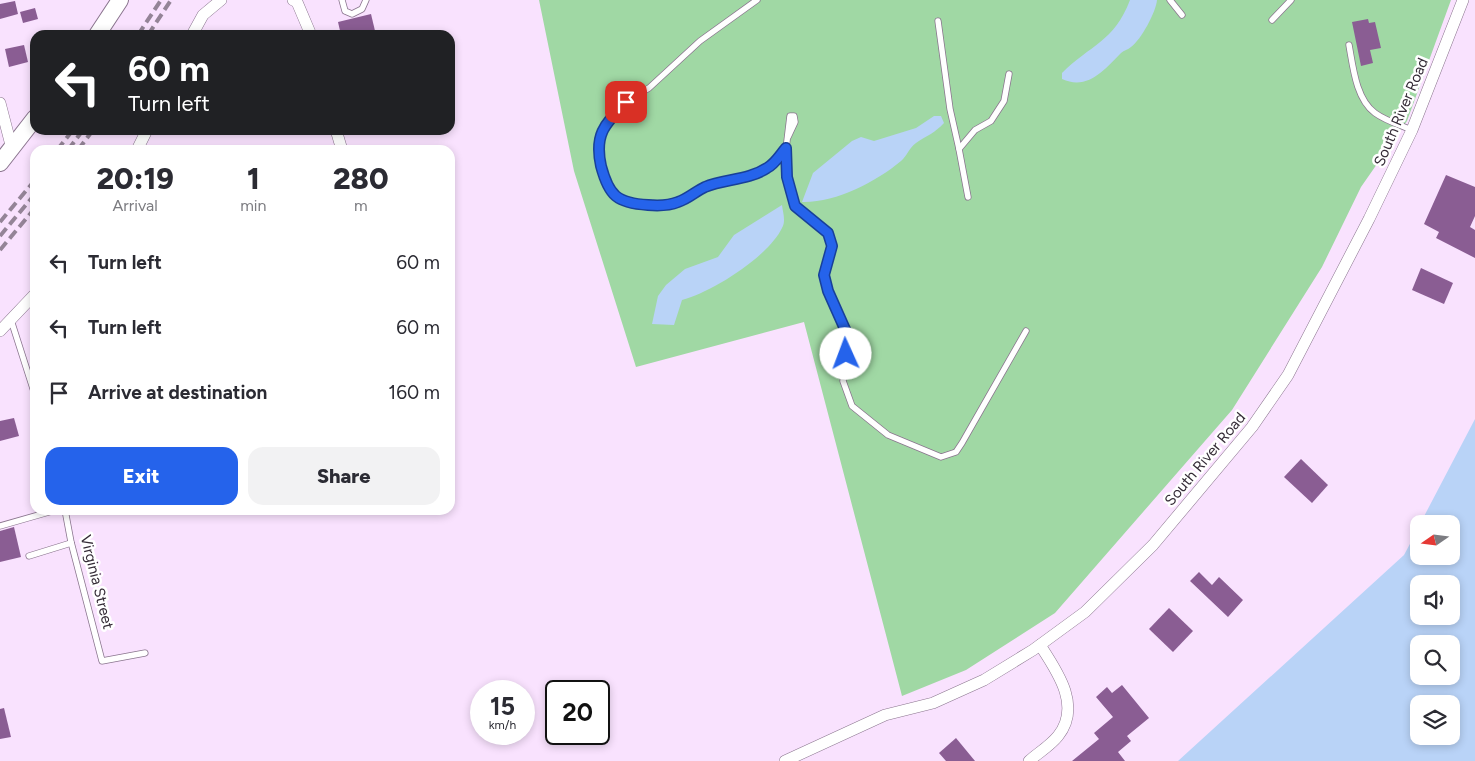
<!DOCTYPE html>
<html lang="en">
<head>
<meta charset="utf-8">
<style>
	body { margin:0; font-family:Figtree,sans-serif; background:#f2f2f3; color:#2b2b33; height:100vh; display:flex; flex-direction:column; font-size:19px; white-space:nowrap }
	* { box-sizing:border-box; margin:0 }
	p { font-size:16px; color:#7c7c81 }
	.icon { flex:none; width:28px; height:28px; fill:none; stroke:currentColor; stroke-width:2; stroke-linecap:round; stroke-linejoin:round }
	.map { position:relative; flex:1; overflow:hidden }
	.side { position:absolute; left:30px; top:145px; width:425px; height:370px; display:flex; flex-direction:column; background:#fff; border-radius:15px; box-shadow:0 2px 8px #0003 }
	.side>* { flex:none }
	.banner { position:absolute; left:30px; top:30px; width:425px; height:105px; border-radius:15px; box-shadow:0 2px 8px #0003; background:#202124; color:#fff; overflow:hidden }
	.needle { width:32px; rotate:256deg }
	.fabs { position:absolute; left:1410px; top:515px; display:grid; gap:10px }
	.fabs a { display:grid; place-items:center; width:50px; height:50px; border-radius:10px; background:#fff; box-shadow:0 2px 8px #0003; font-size:25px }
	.speed { position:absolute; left:470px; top:680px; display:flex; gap:10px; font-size:25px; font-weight:700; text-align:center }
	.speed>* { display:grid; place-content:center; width:65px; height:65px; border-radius:50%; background:#fff; box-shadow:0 2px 8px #0003; line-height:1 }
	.speed small { font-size:12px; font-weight:400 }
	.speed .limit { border:2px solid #111; border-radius:8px; background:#fff; color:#111 }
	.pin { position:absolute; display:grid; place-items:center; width:42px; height:42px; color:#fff; margin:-21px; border-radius:10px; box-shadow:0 2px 8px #0006 }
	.me { position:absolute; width:55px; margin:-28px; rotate:358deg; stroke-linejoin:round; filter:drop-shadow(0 0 4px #0008) }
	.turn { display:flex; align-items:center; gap:18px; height:105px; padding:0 15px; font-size:22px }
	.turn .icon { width:65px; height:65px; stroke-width:2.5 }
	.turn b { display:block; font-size:35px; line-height:42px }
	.eta { display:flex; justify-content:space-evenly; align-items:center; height:85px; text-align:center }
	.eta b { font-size:30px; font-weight:800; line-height:35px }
	.primary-button { display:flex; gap:10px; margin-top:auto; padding:10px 15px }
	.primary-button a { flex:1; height:58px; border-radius:15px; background:#2563eb; color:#fff; font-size:20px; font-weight:800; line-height:58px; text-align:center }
	.primary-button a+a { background:#f2f2f3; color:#2b2b33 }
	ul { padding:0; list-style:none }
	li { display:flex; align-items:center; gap:15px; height:65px; padding:0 15px }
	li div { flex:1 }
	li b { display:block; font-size:19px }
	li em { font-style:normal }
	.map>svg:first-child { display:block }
	.green { fill:#a0d8a4 }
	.water { fill:#b9d3f7; fill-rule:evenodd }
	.building { fill:#8a5d93 }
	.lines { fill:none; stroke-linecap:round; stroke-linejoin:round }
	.lane-casing { stroke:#8a758e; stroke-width:7 }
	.street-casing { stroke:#8a758e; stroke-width:12 }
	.secondary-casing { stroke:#8a758e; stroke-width:18 }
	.lane { stroke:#fff; stroke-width:5.5 }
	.street { stroke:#fff; stroke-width:11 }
	.secondary { stroke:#fff; stroke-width:16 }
	.rail { stroke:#948497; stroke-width:4; stroke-dasharray:10 5; stroke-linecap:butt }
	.route-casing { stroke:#184099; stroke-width:12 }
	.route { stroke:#2563eb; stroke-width:9 }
	.labels { text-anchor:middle; stroke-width:5; stroke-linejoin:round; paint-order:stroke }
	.street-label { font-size:15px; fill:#352c37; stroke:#fff }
</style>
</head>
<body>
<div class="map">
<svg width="1475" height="761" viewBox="0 0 1475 761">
	<rect width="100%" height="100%" fill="#f9e2fe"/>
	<path class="green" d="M539,0h912l-44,121 -46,66 -39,80 -90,143 -177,203 -89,57 -64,26 -98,-374 -168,45 -62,-196z"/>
	<g class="water">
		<path d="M1130,0h27c-1,12 -16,40 -26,47 -3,3 -7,3 -10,6 -16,16 -33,38 -59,26v-6c28,-28 52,-31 68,-73z"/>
		<path d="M934,116h7l3,7c-9,10 -18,13 -28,20 -7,5 -9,13 -15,18 -25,21 -66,42 -99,41l11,-29 39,-32 9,-4 13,4 42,-13z"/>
		<path d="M782,205c1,8 4,16 0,23 -14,29 -70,64 -100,72l-8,25 -22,-1 6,-28 8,-11 19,-16 33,-12 16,-22z"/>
		<path d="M1475,419v342h-297l226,-206 15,-28v29h32v-32h-31zM1419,584h32v32h-32zM1419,644h32v32h-32zM1419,704h32v32h-32z"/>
	</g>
	<g class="building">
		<path d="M15,1l3,13 -18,5v-15z"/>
		<path d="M35,8l3,11 -15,4 -3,-11z"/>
		<path d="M371,14l5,21h-35l-3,-13z"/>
		<path d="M1368,19l1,4 6,-1 6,26 -11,2 3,13 -12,3 -9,-44z"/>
		<path d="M24,45l4,17 -19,5 -4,-18z"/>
		<path d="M1446,175l29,12v29l-5,11 5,3v28l-39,-20 3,-6 -15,-8z"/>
		<path d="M1421,268l32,15 -9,21 -32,-14z"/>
		<path d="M14,418l5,18 -19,5v-20z"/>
		<path d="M1301,459l27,26 -16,18 -28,-26z"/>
		<path d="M14,527l7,30 -21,5v-31z"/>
		<path d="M1199,572l13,13 7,-8 24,23 -15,17 -38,-36z"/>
		<path d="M1169,608l24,23 -20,21 -24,-23z"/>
		<path d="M1122,685l27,33 -22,18 4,5 -13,11 7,9h-53l27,-22 -5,-6 19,-16 -17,-20 11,-10 5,6z"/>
		<path d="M4,708l7,29 -11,2v-30z"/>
		<path d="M956,738l19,23h-29l-7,-8z"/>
	</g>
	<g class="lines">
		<g class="lane-casing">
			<g id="lane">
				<path d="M342,0l3,11 7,3 10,-5 4,-9"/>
				<path d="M757,0l-57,41 -51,47 -24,14 -11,13 -16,24 1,15 7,32 7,8 19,11 31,1 16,-4 25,-14 54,-15 10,-5 18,-19 4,-33h4l1,6 -7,15"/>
				<path d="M1170,0l12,15"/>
				<path d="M1272,20l19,-20"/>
				<path d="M938,21l12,88 9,40"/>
				<path d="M1349,45c4,22 7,54 26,68 11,8 25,12 37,17"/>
				<path d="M786,149l1,28 8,29 32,27 5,14 -8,28 4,16 20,45 -5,45 9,25 36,29 53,22 15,-5 6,-9 64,-112"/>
				<path d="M217,150h20"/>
				<path d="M968,197l-9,-48 16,-19 16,-9 13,-20 5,-27"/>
				<path d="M11,320l24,75"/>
				<path d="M65,510l6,32 31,119 43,-8"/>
				<path d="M0,526l56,-16"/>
				<path d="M29,556l42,-13"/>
			</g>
		</g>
		<g class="street-casing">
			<g id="street">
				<path d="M293,0l4,2 14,33"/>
				<path d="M192,35l11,-20 18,-15"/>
				<path d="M0,103l12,46"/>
				<path d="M336,130l6,20"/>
				<path d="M137,150l10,-20"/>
				<path d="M0,331l35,-37"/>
				<path d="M785,761l100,-46 48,-12 51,-23 49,-30 52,-38 68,-67 99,-118 36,-52 81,-156 43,-89 51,-130"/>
				<path d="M1029,761c9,-8 21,-15 29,-25 24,-30 -1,-65 -18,-91"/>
			</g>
		</g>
		<g class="secondary-casing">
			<g id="secondary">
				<path d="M97,35l23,-35"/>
				<path d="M0,163l35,-45"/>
			</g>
		</g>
		<use href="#lane" class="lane"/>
		<use href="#street" class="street"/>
		<use href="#secondary" class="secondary"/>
		<g class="rail">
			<path d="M138,35l23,-35"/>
			<path d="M148,35l23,-35"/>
			<path d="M57,150l16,-20"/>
			<path d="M68,150l15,-20"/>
			<path d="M78,150l15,-20"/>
			<path d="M0,222l35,-42"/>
			<path d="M0,236l35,-42"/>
			<path d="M0,250l35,-42"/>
		</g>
	</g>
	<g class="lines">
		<g class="route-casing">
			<path id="route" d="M626,102c-21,22 -32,32 -25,64 8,30 16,37 47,39 11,1 20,1 30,-3 10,-3 18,-11 27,-15 20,-8 44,-7 62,-19 8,-4 13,-13 19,-20l1,29 8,29 33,27 4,13 -8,29 4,16 20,45 -2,18"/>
		</g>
		<use href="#route" class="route"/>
	</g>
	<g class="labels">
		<g class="street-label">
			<text transform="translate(1401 112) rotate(-67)" y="5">South River Road</text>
			<text transform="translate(1205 459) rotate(-50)" y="5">South River Road</text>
			<text transform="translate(97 582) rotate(76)" y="5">Virginia Street</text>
		</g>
	</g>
</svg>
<div class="fabs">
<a><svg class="needle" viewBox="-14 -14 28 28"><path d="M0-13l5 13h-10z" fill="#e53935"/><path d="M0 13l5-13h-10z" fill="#7c7c81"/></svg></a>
<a><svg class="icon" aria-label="sound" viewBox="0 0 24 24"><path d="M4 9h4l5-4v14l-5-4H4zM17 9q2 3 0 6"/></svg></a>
<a><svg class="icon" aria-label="search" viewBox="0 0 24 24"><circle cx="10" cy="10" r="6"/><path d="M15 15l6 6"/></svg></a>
<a><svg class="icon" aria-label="layers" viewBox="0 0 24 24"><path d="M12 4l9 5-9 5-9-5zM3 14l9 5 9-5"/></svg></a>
</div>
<div class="speed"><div>15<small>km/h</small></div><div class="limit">20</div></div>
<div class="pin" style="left:626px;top:102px;background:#d93025"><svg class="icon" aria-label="arrive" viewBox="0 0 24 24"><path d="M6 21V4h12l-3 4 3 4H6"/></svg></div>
<svg class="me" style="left:846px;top:354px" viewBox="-20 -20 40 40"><circle r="19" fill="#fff"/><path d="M0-13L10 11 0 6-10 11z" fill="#2563eb"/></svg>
<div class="banner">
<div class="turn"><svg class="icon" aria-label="left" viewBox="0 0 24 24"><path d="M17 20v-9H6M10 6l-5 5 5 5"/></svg><div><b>60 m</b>Turn left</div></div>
</div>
<section class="side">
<div class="eta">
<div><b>20:19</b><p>Arrival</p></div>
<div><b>1</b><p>min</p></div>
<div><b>280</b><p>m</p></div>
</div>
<ul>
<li><svg class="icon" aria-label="left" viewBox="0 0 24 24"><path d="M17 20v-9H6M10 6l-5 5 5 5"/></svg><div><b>Turn left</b></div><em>60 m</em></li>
<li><svg class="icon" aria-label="left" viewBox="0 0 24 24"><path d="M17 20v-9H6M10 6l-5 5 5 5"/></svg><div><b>Turn left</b></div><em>60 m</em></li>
<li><svg class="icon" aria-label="arrive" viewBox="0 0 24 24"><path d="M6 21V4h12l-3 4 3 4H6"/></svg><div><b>Arrive at destination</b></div><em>160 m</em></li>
</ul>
<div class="primary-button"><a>Exit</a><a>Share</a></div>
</section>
</div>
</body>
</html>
